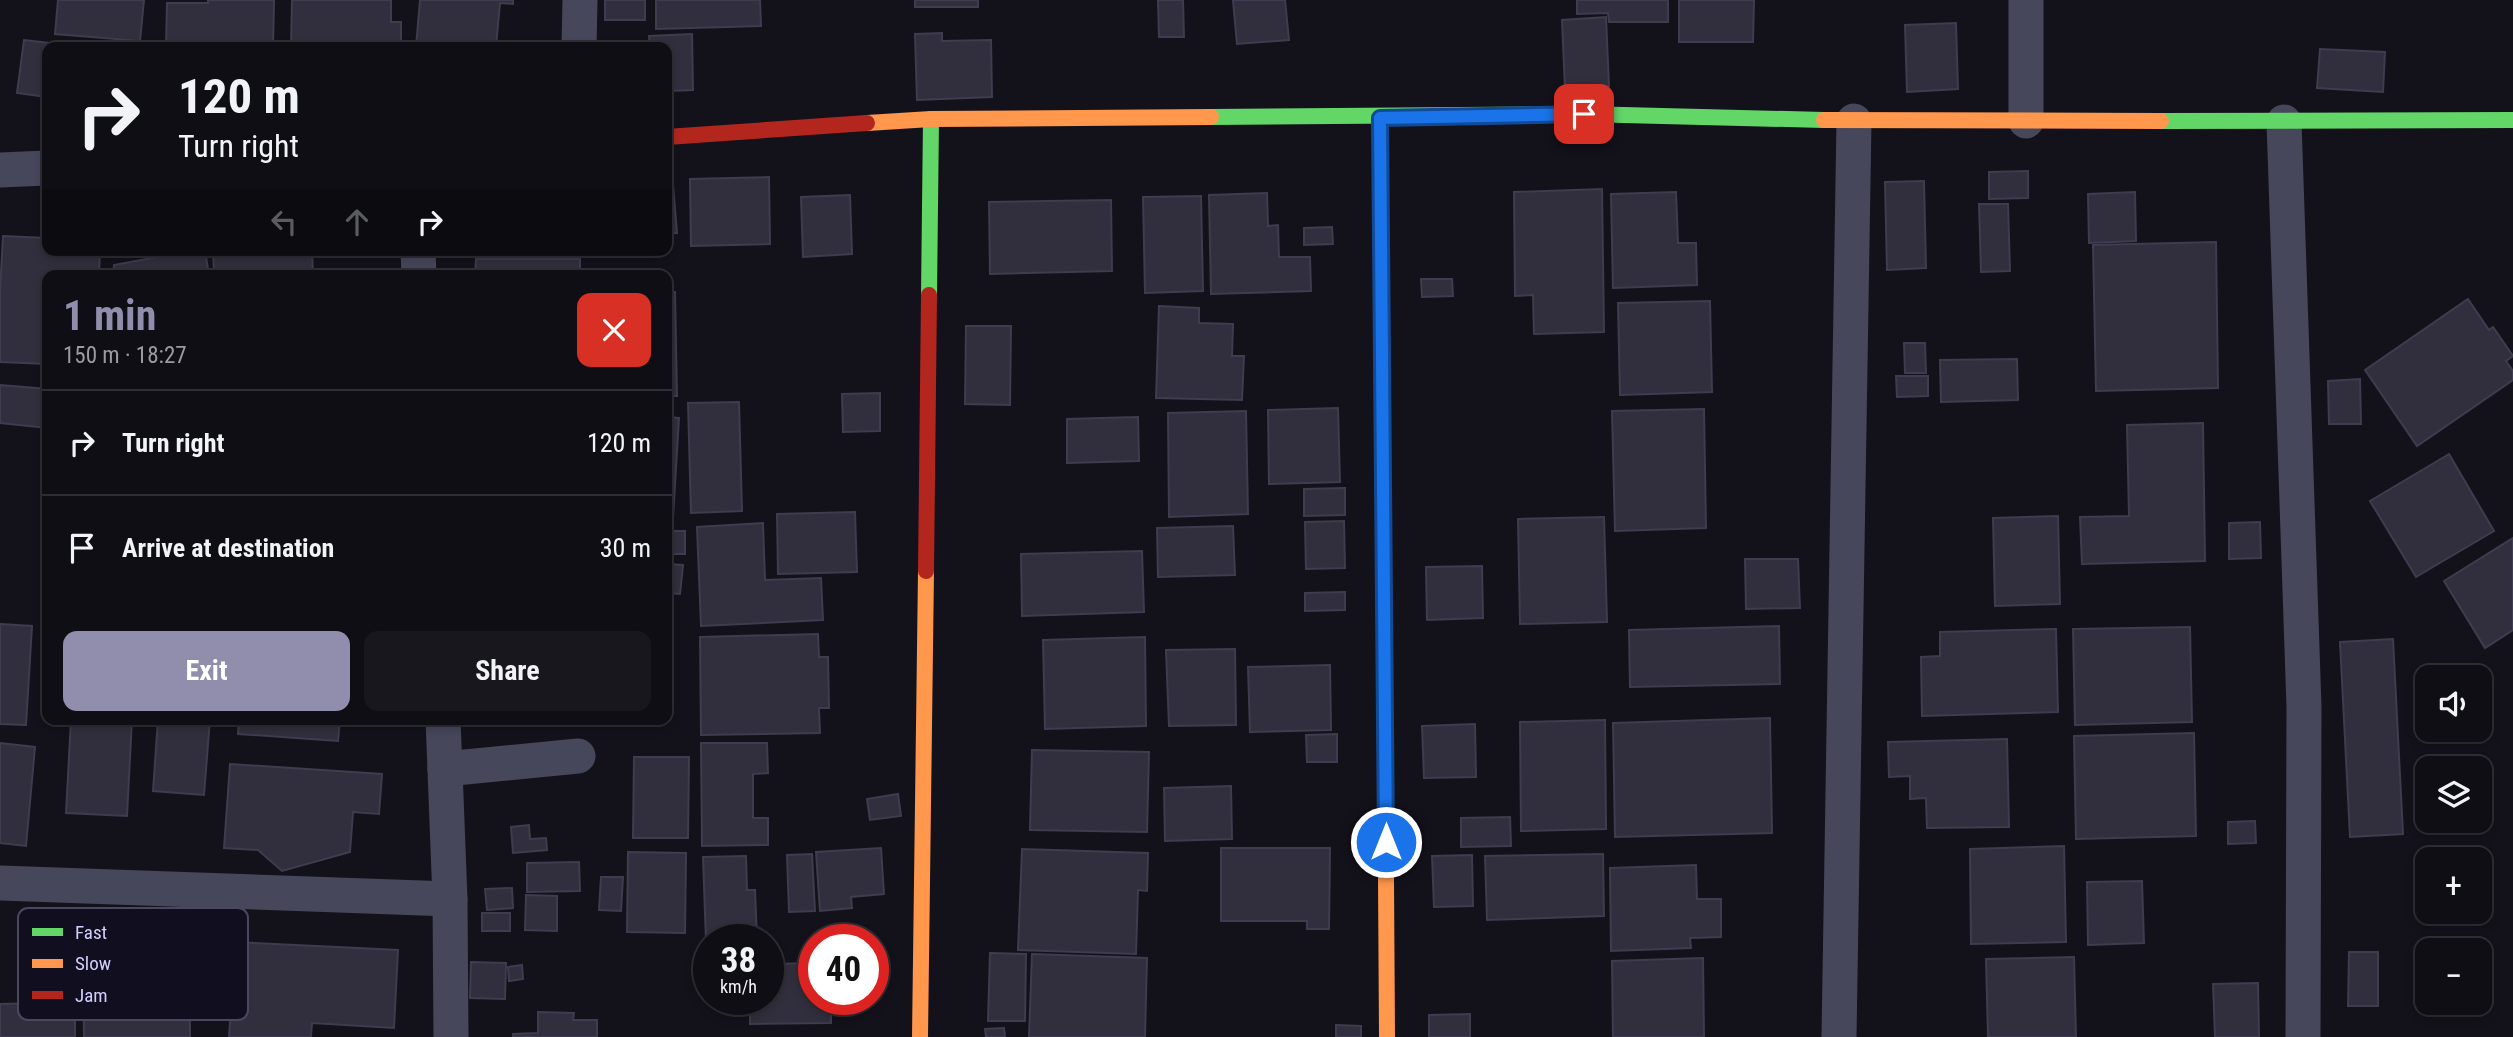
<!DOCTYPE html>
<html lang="en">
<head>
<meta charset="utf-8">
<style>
	body { margin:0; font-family:"Roboto Condensed",sans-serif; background:#17171d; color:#f1f3f6; height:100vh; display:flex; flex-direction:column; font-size:26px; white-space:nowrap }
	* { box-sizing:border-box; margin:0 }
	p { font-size:23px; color:#9b9ca0 }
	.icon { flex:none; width:38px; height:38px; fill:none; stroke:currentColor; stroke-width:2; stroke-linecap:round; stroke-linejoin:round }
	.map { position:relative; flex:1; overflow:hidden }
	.drawer { position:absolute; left:42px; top:270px; width:630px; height:455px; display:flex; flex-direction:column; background:#0e0e14; border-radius:14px; box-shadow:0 4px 10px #0003,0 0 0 2px #2e2e34 }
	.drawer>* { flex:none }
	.banner { position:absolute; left:42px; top:42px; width:630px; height:214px; border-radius:14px; box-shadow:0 4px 10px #0003,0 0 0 2px #2e2e34; background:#0e0e14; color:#f1f3f6; overflow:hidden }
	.tools { position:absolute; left:2415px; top:665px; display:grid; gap:14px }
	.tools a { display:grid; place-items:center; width:77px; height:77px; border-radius:14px; background:#0e0e14; box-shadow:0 4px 10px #0003,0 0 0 2px #2e2e34; font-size:35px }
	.speed { position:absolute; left:693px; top:924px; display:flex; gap:14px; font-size:35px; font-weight:700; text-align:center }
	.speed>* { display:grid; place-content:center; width:91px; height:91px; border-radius:50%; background:#0e0e14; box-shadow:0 4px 10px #0003,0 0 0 2px #2e2e34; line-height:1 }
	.speed small { font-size:18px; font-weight:400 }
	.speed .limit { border:10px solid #d22; background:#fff; color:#111 }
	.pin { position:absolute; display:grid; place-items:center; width:60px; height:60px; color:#fff; margin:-30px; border-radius:14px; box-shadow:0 4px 10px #0006 }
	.me { position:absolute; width:77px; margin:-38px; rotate:0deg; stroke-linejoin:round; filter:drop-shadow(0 0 5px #0008) }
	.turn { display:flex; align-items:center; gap:24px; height:147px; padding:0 21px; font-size:32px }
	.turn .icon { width:91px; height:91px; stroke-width:2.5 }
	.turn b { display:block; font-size:49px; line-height:60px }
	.lanes { display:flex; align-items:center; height:66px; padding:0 21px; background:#0003; justify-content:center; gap:35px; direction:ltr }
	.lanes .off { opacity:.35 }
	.round { display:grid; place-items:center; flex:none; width:74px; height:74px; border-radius:14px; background:#17171d }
	.summary { display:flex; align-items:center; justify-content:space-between; height:119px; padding:0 21px }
	h1 { font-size:42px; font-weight:700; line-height:52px; color:#908dad }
	.action { display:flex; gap:14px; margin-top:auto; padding:14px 21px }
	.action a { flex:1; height:80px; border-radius:14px; background:#908dad; color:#fff; font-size:28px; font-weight:700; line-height:80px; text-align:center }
	.action a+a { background:#17171d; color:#f1f3f6 }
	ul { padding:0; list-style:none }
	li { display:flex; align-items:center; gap:21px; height:105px; padding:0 21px; border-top:2px solid #2e2e34 }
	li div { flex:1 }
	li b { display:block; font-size:26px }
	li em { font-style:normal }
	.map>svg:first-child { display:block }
	.building { fill:#312f3d; stroke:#3e3c4e; stroke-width:2 }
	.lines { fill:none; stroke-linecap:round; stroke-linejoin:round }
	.street { stroke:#47475b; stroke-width:35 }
	.fast { stroke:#63d668; stroke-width:16 }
	.slow { stroke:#ff974d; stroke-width:16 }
	.jam { stroke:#b3261e; stroke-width:16 }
	.route-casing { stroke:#114b97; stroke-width:18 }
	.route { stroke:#1a73e8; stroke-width:12 }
	.key { fill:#100e1f; stroke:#4a4861; stroke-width:2 }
	.key-label { font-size:19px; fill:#d3cffc }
</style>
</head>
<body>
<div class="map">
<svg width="2513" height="1037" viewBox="0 0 2513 1037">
	<rect width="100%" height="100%" fill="#13121b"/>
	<g class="building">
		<path d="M58,0h86l-4,41 -85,-7z"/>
		<path d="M208,0h66l-1,47h-107l1,-44h41z"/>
		<path d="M292,0h99v22h10v25h-110z"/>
		<path d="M420,0h93v4l-13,-1 -4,44h-80z"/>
		<rect x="605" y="0" width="40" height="20"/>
		<path d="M656,0h104l1,26 -105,3z"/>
		<rect x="915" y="0" width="63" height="7"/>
		<path d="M1158,0h25l1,37h-25z"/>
		<path d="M1233,0h52l4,40 -52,4z"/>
		<path d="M1577,0h91v22h-59l-1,-9 -31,1z"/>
		<path d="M1679,0h75l-1,42h-74z"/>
		<path d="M1606,17l3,69 -44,3 -3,-69z"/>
		<path d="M1956,23l2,66 -51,3 -2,-67z"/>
		<path d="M942,33v8l49,-1 1,57 -75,3 -2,-66z"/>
		<path d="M692,34l1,56 -26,1v-44h-17l-1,-11z"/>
		<path d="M24,40l60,7h-37v50l-30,-4z"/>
		<path d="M2320,49l65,3 -2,40 -66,-4z"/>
		<path d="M2028,171v27l-39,1v-27z"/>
		<path d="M769,177l1,67 -79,2 -1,-67z"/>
		<path d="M1924,181l2,87 -39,2 -2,-88z"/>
		<path d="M667,185h6l4,48 -10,1z"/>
		<path d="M1602,189l2,143 -70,2 -1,-39 -18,1 -1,-104z"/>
		<path d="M1676,192l2,51h18l1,42 -84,3 -2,-94z"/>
		<path d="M2135,192l1,49 -47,2 -1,-49z"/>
		<path d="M1267,193l1,33 10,-1 1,32h31l1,34 -100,3 -2,-99z"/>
		<path d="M850,195l2,59 -49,3 -2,-60z"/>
		<path d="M1201,196l2,95 -58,2 -2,-96z"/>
		<path d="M1111,200l1,71 -122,3 -1,-72z"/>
		<path d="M1979,204h29l2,67 -29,1z"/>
		<path d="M1332,227l1,17 -29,1v-17z"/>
		<path d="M3,236l44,2v12h53l-1,25h-52v89l-47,-2v-70z"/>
		<path d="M2216,242l2,146 -122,3 -3,-146z"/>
		<path d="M194,250h11l4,25h-96l1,-10z"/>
		<path d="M213,250h99l1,25h-99z"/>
		<path d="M476,259h104v16h-105z"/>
		<path d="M1421,279h31l1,17 -31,1z"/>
		<path d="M667,292h8l2,104h-10z"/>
		<path d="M2468,299l21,31 4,-3 20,29 -7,5 7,10v9l-96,66 -52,-76z"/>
		<path d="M1710,301l2,91 -92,3 -2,-92z"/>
		<path d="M1159,306l40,2v15l34,1 -1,32h12l-2,44 -86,-2z"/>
		<path d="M966,326h45l-1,79 -45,-1z"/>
		<path d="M1904,343h21l1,30h-21z"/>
		<path d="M2017,359l1,41 -77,2 -1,-42z"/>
		<path d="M1896,376h32v20l-31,1z"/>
		<path d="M2360,379l1,45h-32l-1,-43z"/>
		<path d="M0,385l47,4v39l-47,-5z"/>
		<path d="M880,393v38l-37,1 -1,-38z"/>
		<path d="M739,402l3,109 -51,2 -3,-110z"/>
		<path d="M1338,408l2,74 -71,2 -1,-74z"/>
		<path d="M1704,409l2,119 -91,3 -3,-120z"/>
		<path d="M1246,411l2,103 -79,3 -1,-104z"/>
		<path d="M667,417l12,1 -6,100h-6z"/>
		<path d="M1138,417l1,44 -72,2v-44z"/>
		<path d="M2203,423l2,138 -123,3 -2,-47 49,-1 -2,-91z"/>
		<path d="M2449,454l45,77 -78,46 -46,-76z"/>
		<path d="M1345,488v27l-41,1v-27z"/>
		<path d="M855,512l2,60 -79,2 -1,-60z"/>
		<path d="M2058,516l2,88 -65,2 -2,-88z"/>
		<path d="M1604,517l3,105 -87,2 -2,-105z"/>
		<path d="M1344,521l1,47 -39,1 -1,-47z"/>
		<path d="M2260,522l1,36 -32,1v-36z"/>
		<path d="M763,523l2,57 56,-2 2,42 -122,6 -4,-99z"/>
		<path d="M1233,526l2,49 -77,2 -1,-49z"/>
		<rect x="667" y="531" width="18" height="23"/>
		<path d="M2513,538v92l-28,18 -41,-67z"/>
		<path d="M1142,551l2,61 -122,4 -1,-62z"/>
		<path d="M1745,559h53l2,49 -54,1z"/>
		<path d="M667,564l16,1 -3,29 -13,-1z"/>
		<path d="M1482,566l1,52 -56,2 -1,-53z"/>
		<path d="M1345,592v18l-40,1v-18z"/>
		<path d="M0,624l32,2 -6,99 -26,-1z"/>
		<path d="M1779,626l1,58 -150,3 -1,-57z"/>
		<path d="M2190,627l2,95 -117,3 -2,-96z"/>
		<path d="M2056,629l2,83 -136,4 -1,-59 19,-1v-24z"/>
		<path d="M818,634l1,23h9l1,51h-10l1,25 -119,2 -1,-98z"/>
		<path d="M1145,637l1,89 -101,3 -2,-89z"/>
		<path d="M2393,639l10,195 -53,3 -10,-195z"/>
		<path d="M1235,649l1,76 -67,1 -3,-76z"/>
		<path d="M1330,665l1,65 -81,2 -2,-65z"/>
		<path d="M1770,718l2,115 -157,4 -2,-114z"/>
		<path d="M71,719h61l-5,97 -61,-3z"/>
		<path d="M158,719h52l-6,76 -51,-4z"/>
		<path d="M239,719h101l-2,22 -100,-7z"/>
		<path d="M1605,720l1,109 -85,2 -1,-109z"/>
		<path d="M1475,724l1,53 -52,1 -2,-52z"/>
		<path d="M2194,733l2,103 -120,3 -2,-103z"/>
		<path d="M1337,734v28h-30l-1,-27z"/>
		<path d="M2007,739l2,88 -82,1 -1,-30 -16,1v-23l-21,1 -1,-35z"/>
		<path d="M0,743l35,4 -9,99 -26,-3z"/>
		<path d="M701,743h66l1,30 -15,1v44h15v27l-66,1z"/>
		<path d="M1032,750l117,2 -2,80 -117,-2z"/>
		<path d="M634,757h55l-1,81h-55z"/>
		<path d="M230,764l152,10 -3,40 -26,-2 -3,40 -68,19 -24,-21 -34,-2z"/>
		<path d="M1231,786l1,53 -67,2 -1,-53z"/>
		<path d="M898,794l3,22 -31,4 -3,-21z"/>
		<path d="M1510,817l1,29 -50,1v-29z"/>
		<path d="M2255,821l1,22 -28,1v-22z"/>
		<path d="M529,825l1,14 16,-1 1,12 -34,3 -2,-26z"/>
		<path d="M2064,846l2,96 -95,2 -1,-95z"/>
		<path d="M881,848l3,46 -33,3 1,11 -32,3 -4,-59z"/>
		<path d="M1221,848h109l-1,81h-22v-8h-86z"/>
		<path d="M1022,849l126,4 -1,38 -9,-1 -2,64 -118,-4z"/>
		<path d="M628,852l58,1 -1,80 -58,-1z"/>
		<path d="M812,854l3,57 -26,1 -2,-57z"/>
		<path d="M1603,854l1,62 -117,4 -2,-64z"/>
		<path d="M1472,855l1,51 -39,1 -2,-51z"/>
		<path d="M746,856l1,34h8l2,49 -51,2 -3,-84z"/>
		<path d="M579,862l1,29 -53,1v-29z"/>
		<path d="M1696,865l1,34h24v38l-31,1 1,10 -80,3 -1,-83z"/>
		<path d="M601,877h22l-2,34 -22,-1z"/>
		<path d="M2142,881l2,62 -56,2 -1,-63z"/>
		<path d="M512,888l1,20 -26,2 -2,-21z"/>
		<path d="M526,895l31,1v35l-32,-1z"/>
		<rect x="482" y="913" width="28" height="18"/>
		<path d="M235,942l163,8 -4,78 -82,-5 -1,14h-82z"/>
		<path d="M189,943l1,94h-106l-1,-93z"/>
		<path d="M2349,952h29v54h-30z"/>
		<path d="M990,953l36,1 -1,67h-37z"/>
		<path d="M1032,954l115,4 -2,79h-116z"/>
		<path d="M2074,957l2,80h-88l-2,-78z"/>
		<path d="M1703,958l1,79h-91l-1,-76z"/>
		<path d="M471,962l35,1 -1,36 -35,-1z"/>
		<path d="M814,963v36h17v24l-81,1v-25h18v-35z"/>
		<path d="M522,965l1,14 -14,2 -1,-14z"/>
		<path d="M2258,983l1,54h-44l-2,-53z"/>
		<path d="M75,1002v35h-75v-33z"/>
		<path d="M538,1012l36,1 -1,7h24v17h-84v-3l25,-1z"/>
		<path d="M1470,1014v23h-41v-22z"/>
		<path d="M1336,1025l25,1v11h-25z"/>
		<path d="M1004,1028l1,9h-19l-1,-8z"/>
	</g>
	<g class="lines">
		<g class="street">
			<path d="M2026,0v121"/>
			<path d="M579,47l1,-47"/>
			<path d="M2284,122l20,585 -1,330"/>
			<path d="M0,170l47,-2"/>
			<path d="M418,250l1,25"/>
			<path d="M443,719l7,180 1,138"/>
			<path d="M445,769l133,-13"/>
			<path d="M0,883l450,16"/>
			<path d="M1839,1037l15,-916"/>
		</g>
		<g class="fast">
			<path d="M1211,117l373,-3 240,6"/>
			<path d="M1380,118l6,761"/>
			<path d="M2161,121l352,-1"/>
			<path d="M929,295l2,-176"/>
		</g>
		<g class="slow">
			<path d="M1824,120l337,1"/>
			<path d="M867,123l64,-4 280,-2"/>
			<path d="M1386,879l1,158"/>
			<path d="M920,1037l6,-466"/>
		</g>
		<g class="jam">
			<path d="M667,137l200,-14"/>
			<path d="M926,571l3,-276"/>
		</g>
	</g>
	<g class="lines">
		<g class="route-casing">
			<path id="route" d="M1386,842l-6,-724 204,-4"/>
		</g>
		<use href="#route" class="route"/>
	</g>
	<rect x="18" y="908" width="230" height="112" rx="10" class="key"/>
	<rect x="32" y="928" width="31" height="8" fill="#63d668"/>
	<rect x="32" y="959" width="31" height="9" fill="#ff974d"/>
	<rect x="32" y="991" width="31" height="8" fill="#b3261e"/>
	<g class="key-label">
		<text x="75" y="939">Fast</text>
		<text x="75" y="970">Slow</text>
		<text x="75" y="1002">Jam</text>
	</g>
</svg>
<div class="tools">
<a><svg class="icon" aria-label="sound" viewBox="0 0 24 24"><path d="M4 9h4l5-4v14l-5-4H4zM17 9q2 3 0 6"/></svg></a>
<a><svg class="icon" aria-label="layers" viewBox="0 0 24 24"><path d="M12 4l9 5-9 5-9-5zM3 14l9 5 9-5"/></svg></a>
<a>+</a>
<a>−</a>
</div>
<div class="speed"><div>38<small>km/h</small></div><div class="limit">40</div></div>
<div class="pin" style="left:1584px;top:114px;background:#d93025"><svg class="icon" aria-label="arrive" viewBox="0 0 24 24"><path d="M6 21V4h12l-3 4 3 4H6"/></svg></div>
<svg class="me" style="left:1386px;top:842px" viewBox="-20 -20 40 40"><circle r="17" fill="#1a73e8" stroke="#fff" stroke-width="3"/><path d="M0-11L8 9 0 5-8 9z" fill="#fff"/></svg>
<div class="banner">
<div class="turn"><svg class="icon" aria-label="right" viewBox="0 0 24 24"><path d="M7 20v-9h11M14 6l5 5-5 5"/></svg><div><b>120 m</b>Turn right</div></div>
<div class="lanes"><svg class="icon off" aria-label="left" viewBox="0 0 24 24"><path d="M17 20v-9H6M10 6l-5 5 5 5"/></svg><svg class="icon off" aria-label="ahead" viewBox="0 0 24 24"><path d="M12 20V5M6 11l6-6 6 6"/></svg><svg class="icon" aria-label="right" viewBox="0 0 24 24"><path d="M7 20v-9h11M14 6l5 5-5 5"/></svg></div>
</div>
<section class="drawer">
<div class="summary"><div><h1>1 min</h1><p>150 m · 18:27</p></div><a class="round" style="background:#d93025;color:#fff"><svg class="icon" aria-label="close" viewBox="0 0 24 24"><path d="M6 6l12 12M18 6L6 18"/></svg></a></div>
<ul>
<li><svg class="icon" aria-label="right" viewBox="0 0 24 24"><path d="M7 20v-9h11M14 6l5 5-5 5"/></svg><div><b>Turn right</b></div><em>120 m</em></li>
<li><svg class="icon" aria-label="arrive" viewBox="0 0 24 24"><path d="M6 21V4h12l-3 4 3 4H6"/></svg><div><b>Arrive at destination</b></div><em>30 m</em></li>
</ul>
<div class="action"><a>Exit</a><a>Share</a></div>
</section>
</div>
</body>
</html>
